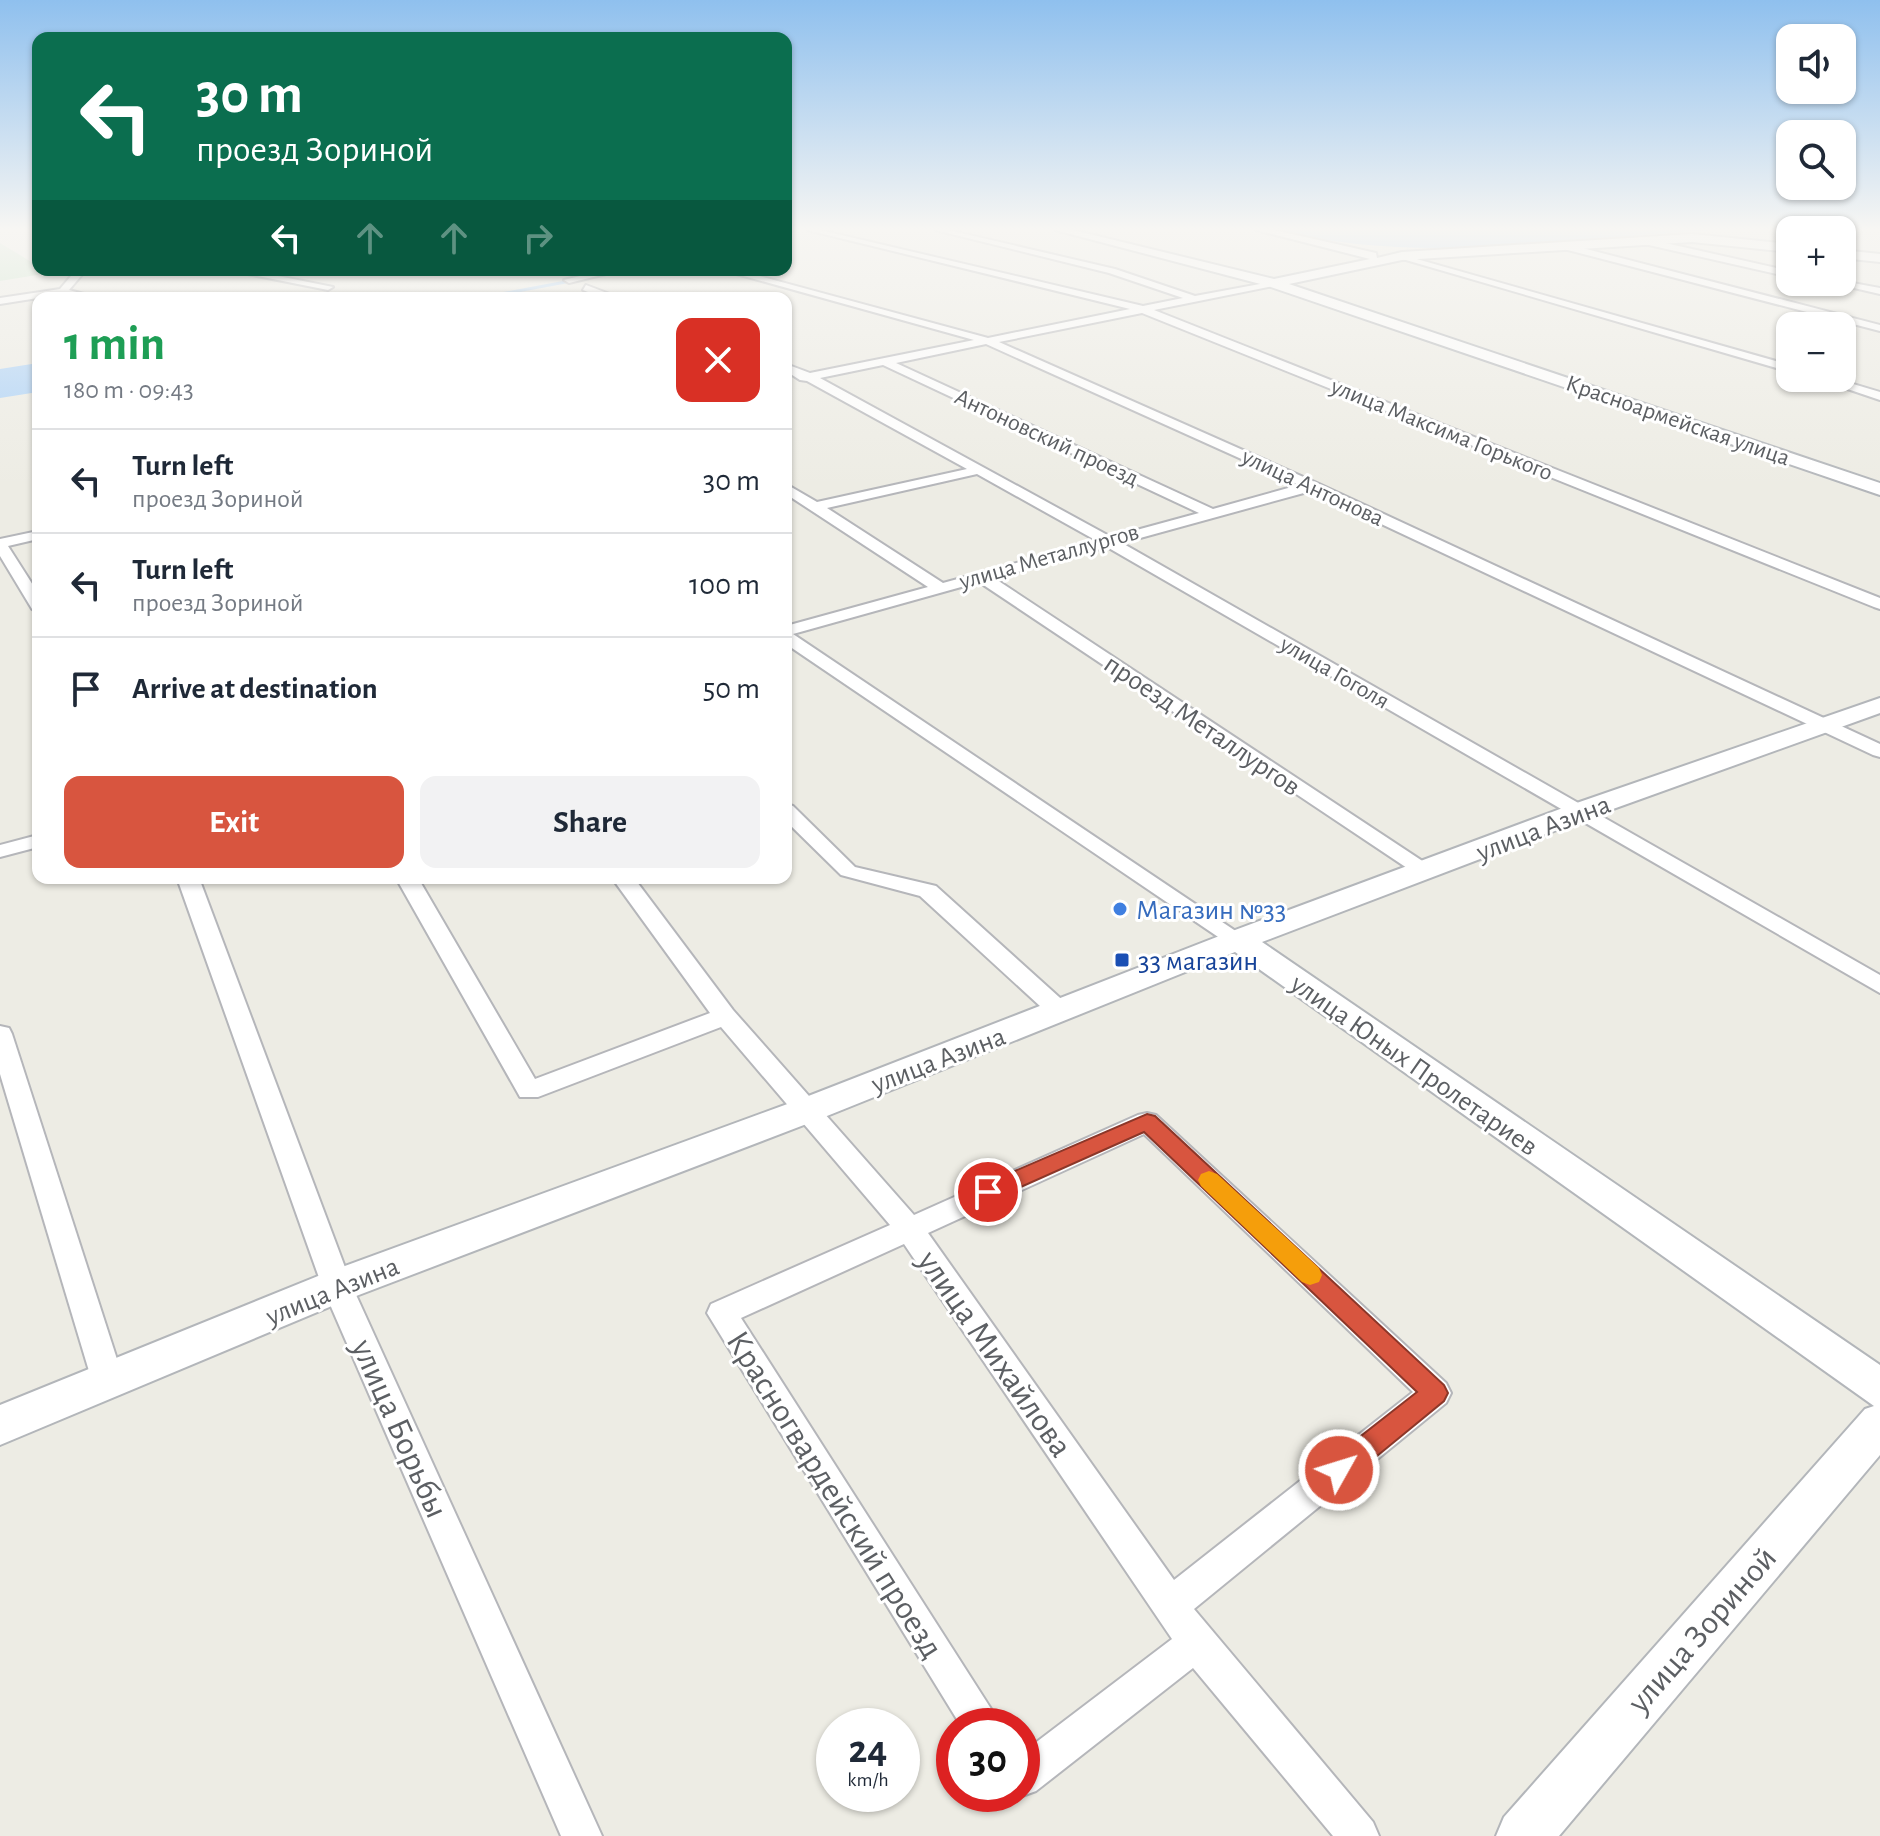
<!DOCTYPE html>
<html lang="en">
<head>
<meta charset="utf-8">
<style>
	body { margin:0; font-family:"Alegreya Sans",sans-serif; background:#f2f2f3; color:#1f2937; height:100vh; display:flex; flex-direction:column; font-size:30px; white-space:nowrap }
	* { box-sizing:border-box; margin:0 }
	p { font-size:26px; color:#747a83 }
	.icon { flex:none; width:44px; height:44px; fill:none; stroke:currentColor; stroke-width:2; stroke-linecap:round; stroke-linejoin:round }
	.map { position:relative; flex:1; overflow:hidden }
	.details { position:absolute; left:32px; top:292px; width:760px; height:592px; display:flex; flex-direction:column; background:#fff; border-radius:16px; box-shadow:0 2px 6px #0004 }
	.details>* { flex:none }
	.hud { position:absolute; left:32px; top:32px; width:760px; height:244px; border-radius:16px; box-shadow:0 2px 6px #0004; background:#0b6e4f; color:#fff; overflow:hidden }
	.controls { position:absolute; left:1776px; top:24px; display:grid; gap:16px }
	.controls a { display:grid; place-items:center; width:80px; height:80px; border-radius:16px; background:#fff; box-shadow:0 2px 6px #0004; font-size:40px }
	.speed { position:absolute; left:816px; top:1708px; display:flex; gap:16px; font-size:40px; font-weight:700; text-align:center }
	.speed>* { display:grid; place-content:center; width:104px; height:104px; border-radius:50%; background:#fff; box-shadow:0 2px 6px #0004; line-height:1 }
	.speed small { font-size:20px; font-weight:400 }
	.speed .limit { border:12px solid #d22; background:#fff; color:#111 }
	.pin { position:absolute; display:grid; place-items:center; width:68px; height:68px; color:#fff; margin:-34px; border:4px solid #fff; border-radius:50%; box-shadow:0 2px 8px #0007 }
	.me { position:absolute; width:88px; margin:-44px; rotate:51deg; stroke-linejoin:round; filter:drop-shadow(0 0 6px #0008) }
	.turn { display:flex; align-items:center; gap:28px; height:168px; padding:0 32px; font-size:36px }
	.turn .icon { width:104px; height:104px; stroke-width:2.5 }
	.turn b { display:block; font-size:56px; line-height:68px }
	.lanes { display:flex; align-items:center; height:76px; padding:0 32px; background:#0003; justify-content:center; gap:40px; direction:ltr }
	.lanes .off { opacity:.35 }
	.round { display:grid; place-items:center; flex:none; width:84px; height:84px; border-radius:16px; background:#f2f2f3 }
	.head { display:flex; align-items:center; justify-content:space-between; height:136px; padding:0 32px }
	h1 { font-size:48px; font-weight:600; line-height:60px; color:#1e9e55 }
	.cta { display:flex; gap:16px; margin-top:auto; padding:16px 32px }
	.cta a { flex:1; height:92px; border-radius:16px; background:#d8553f; color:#fff; font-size:32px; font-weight:600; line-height:92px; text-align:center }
	.cta a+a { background:#f2f2f3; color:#1f2937 }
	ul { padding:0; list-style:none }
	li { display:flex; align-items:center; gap:24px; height:104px; padding:0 32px; border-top:2px solid #e0e1e3 }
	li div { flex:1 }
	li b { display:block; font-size:30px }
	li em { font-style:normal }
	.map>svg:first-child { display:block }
	.green { fill:#c3e2c5 }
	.water { fill:#abd1f7 }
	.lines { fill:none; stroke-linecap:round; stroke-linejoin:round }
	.stream { stroke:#abd1f7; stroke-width:3 }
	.street-casing { stroke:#b5b6ba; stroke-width:4 }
	.secondary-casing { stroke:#b3b6ba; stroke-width:4 }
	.street { fill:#fff; fill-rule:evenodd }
	.secondary { fill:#fff; fill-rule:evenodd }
	.route { fill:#d8553f; stroke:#8c3729; stroke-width:2 }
	.slow { fill:#f59e0b }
	.shop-dot { fill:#3f7fe0; stroke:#fff; stroke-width:3 }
	.transit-dot { fill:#1a4fb4; stroke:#fff; stroke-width:3 }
	.labels { text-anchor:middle; stroke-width:6; stroke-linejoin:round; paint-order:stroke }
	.far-street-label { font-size:24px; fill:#5c5f63; stroke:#fff }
	.street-label { font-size:28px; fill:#5c5f63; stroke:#fff }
	.shop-label { font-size:28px; fill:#366cbe; stroke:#fff; text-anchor:start }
	.transit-label { font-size:28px; fill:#164399; stroke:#fff; text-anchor:start }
	.near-street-label { font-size:34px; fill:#5c5f63; stroke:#fff }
</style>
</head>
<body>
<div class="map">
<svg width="1880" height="1836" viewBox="0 0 1880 1836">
	<rect width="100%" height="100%" fill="#edece4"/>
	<path class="green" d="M0,243l38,23v4l11,3 -49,8z"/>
	<g class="water">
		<path d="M1278,230h433c-142,8 -293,36 -433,0z"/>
		<path d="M38,363v29l-38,6v-29z"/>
	</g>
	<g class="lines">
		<path class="stream" d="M480,298l150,-28"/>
		<g class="street-casing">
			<g id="street">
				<path d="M786,230h9l-9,4z"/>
				<path d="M807,230h13l323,76 40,-8 -74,-25 -174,-43h13l167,39 80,27 81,-15 -3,5 -119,24 726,288v11l-6,-2 -732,-294 -143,29 318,141 563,261v13l-7,-2 -562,-264 -189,52 758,432v18l-773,-446 -113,31 439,290 4,4 -4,4h-14l-440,-294 -186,52 456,306 -11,7 -8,-2 -444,-301v-18l142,-39 -142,-93v-10l31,18 150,-33 -160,-88 -7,-1 -14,-9v-7l24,9 164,-33 -252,-70h15l251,68 142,-29zM986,344l313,141 -86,24 -317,-146zM883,365l316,148 -88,24 -291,-159zM977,474l120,67 -154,42 -116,-75z"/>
				<path d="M1643,238l147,33v6l-150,-34z"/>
				<path d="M1563,243l317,82v6l-320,-83z"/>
				<path d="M1399,254l391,111v7l-391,-114z"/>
				<path d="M76,270h10l-17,20 30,8 -36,-4 -63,10v-6l60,-9z"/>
				<path d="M227,270h21l85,17 -5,3z"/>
				<path d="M604,270h18l-53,13 -5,-3z"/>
				<path d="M1842,281l38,7v6l-52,-12z"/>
				<path d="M586,285l29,11 2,2h-14l-20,-8z"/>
				<path d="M1815,378h18l47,14v8z"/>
				<path d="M38,531v8l-30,7 30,47v18l-6,-2 -32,-53v-17z"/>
				<path d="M786,804l7,2 62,61 81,19 133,120 4,6 -4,6h-16l-133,-122 -79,-21 -55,-54z"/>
				<path d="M38,835v12l-38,10v-12z"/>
				<path d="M177,878h22l153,408 250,550h-41l-239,-550z"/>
				<path d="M396,878h22l117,201 175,-66 -98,-135h22l99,132 181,205 224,-100 9,-2 9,2 290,268 5,10 -5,10 -252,206 179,213 6,14h-46l-140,-168 -157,123 -14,5 -6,-2h6v-41l150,-114 -268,-395 -163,74 261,408h-41l-254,-413 4,-9 179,-79 -169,-198 -183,70h-18zM1144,1134l269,258 -239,188 -246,-347z"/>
				<path d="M0,1026l9,2 3,6 112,347 -5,10 -11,4 -11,-4 -5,-10 -92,-307z"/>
			</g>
		</g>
		<g class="secondary-casing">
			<g id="secondary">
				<path d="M1055,230h18l201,49 96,-20 -114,-29h18l102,23 1,5 25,-6 290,-18 98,10v8l-98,-10 -290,18 -113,24 591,199v12l-612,-209z"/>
				<path d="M1842,250l38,4v8l-38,-4z"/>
				<path d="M1880,698v15l-292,105 -326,124 618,423v90l-321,381h-63l8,-19 361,-408 9,-3 -639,-454 -418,168 -466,178 -351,147v-40l323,-131 470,-172 434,-169 341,-127z"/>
			</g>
		</g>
		<use href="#street" class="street"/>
		<use href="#secondary" class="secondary"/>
	</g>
	<linearGradient id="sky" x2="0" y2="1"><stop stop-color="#8fc0ee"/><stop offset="0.47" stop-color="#f7f6f3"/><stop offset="1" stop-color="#f7f6f3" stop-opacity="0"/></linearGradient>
	<rect width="1880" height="487" fill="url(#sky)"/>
	<path class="route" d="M1147,1114l8,2 289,269 4,8 -4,8 -95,78 -10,4 -10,-4 -4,-9 4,-9 88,-69 -273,-260 -148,66h-16l-4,-6 4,-6z"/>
	<path class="slow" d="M1209,1171l8,3 102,94 3,7 -3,7 -9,3 -8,-3 -101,-96 -3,-6 3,-6z"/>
	<circle class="shop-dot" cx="1120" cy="909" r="8"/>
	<rect class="transit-dot" x="1114" y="952" width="16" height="16" rx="4"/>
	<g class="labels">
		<g class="far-street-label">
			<text transform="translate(1678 420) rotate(19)" y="8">Красноармейская улица</text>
			<text transform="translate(1442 429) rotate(22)" y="8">улица Максима Горького</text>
			<text transform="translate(1047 437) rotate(25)" y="8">Антоновский проезд</text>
			<text transform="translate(1313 487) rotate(25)" y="8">улица Антонова</text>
			<text transform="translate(1049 556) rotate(-16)" y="8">улица Металлургов</text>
			<text transform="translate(1335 672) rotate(30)" y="8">улица Гоголя</text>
		</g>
		<g class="street-label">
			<text transform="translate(1203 724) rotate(34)" y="10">проезд Металлургов</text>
			<text transform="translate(1543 827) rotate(-21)" y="10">улица Азина</text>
			<text transform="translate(938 1059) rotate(-21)" y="10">улица Азина</text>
			<text transform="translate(1415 1064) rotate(35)" y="10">улица Юных Пролетариев</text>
			<text transform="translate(332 1290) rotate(-22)" y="10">улица Азина</text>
		</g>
		<g class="shop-label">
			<text x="1136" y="919">Магазин №33</text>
		</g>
		<g class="transit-label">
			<text x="1138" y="970">33 магазин</text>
		</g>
		<g class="near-street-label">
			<text transform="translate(996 1353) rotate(55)" y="12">улица Михайлова</text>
			<text transform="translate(401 1428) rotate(66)" y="12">улица Борьбы</text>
			<text transform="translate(836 1494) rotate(58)" y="12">Красногвардейский проезд</text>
			<text transform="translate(1701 1629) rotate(-49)" y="12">улица Зориной</text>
		</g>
	</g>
</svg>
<div class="controls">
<a><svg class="icon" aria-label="sound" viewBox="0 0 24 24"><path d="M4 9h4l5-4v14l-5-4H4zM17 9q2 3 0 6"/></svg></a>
<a><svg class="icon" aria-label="search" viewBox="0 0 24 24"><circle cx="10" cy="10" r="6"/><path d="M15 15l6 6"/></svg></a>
<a>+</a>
<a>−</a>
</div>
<div class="speed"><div>24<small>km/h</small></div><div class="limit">30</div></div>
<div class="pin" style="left:988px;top:1192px;background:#d93025"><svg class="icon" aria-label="arrive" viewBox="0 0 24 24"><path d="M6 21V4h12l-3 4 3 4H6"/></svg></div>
<svg class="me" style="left:1339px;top:1470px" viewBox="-20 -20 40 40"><circle r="17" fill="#d8553f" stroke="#fff" stroke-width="3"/><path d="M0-11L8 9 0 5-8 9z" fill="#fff"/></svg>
<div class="hud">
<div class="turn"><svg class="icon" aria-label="left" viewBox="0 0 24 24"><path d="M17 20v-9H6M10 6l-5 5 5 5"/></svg><div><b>30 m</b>проезд Зориной</div></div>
<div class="lanes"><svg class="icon" aria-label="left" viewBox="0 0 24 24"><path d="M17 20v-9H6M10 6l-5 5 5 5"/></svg><svg class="icon off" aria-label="ahead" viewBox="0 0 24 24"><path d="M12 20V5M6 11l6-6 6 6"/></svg><svg class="icon off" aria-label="ahead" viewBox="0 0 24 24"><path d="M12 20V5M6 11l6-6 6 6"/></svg><svg class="icon off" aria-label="right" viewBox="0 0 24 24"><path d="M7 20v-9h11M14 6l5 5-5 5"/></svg></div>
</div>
<section class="details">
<div class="head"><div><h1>1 min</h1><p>180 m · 09:43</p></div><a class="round" style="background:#d93025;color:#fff"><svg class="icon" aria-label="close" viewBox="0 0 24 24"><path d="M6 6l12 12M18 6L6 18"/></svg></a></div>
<ul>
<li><svg class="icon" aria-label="left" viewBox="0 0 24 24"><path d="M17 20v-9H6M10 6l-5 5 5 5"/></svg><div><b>Turn left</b><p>проезд Зориной</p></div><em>30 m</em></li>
<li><svg class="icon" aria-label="left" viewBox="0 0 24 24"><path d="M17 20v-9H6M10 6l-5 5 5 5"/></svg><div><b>Turn left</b><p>проезд Зориной</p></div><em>100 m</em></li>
<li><svg class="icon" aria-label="arrive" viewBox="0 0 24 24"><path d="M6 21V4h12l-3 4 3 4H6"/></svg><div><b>Arrive at destination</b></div><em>50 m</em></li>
</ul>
<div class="cta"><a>Exit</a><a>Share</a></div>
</section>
</div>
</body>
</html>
